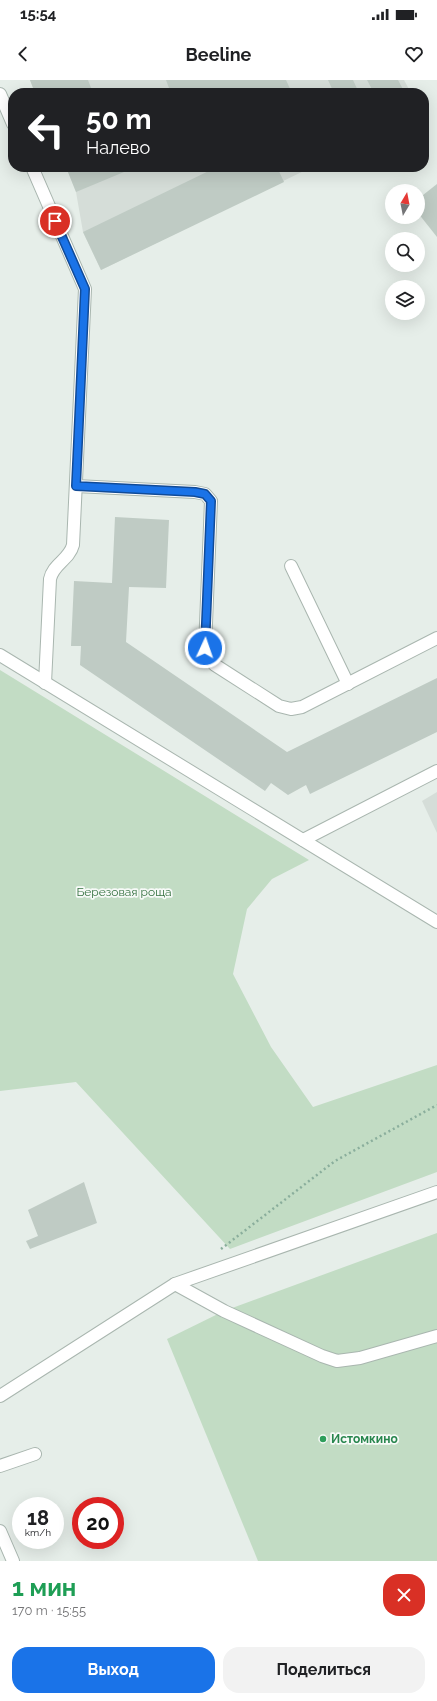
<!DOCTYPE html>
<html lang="ru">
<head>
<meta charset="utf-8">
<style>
	body { margin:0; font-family:Raleway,sans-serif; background:#f2f2f2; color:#202124; height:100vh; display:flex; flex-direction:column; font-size:15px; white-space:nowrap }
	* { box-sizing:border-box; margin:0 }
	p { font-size:13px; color:#757577 }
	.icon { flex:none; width:22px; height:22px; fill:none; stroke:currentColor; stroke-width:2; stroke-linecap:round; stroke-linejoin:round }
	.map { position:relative; height:1481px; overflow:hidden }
	.sheet { display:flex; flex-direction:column; background:#fff; flex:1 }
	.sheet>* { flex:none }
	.hud { position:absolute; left:8px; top:8px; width:421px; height:84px; border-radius:16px; box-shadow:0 4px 16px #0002; background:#202124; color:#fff; overflow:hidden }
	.needle { width:26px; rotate:10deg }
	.controls { position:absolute; left:385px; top:104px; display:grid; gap:8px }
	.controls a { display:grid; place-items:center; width:40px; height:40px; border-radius:50%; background:#fff; box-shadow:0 4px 16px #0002; font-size:20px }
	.speed { position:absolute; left:12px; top:1417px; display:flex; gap:8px; font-size:20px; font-weight:700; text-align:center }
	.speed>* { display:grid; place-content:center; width:52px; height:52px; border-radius:50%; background:#fff; box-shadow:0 4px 16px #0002; line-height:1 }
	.speed small { font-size:10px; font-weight:400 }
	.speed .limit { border:6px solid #d22; background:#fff; color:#111 }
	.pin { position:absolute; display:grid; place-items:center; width:34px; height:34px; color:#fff; margin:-17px; border:2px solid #fff; border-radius:50%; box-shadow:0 1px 4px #0007 }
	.me { position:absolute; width:44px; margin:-22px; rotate:3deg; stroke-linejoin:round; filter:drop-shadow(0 0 3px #0008) }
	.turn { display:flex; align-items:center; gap:14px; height:84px; padding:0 12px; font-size:18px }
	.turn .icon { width:52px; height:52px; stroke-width:2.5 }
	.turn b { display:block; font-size:28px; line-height:34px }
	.round { display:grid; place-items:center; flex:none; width:42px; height:42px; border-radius:16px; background:#f2f2f2 }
	.headline { display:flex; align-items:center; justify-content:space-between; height:68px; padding:0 12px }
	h1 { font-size:24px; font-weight:700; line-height:30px; color:#1e9e55 }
	.primary-button { display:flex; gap:8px; margin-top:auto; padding:8px 12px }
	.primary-button a { flex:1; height:46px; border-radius:16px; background:#1a73e8; color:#fff; font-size:16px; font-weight:700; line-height:46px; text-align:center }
	.primary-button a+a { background:#f2f2f2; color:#202124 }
	.status { display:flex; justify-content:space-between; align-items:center; height:28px; padding:0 20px; background:#fff; direction:ltr }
	.status svg { height:11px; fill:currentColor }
	header { display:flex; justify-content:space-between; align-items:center; height:52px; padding:0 12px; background:#fff; font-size:18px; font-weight:700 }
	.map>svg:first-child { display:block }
	.built { fill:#d5ddd8 }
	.green { fill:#c2dcc4 }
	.building { fill:#bfcbc4 }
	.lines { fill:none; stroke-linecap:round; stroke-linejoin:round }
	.minor-casing { stroke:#a9b6af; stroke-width:14 }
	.path { stroke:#8aae9c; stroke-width:2.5; stroke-dasharray:2 3; stroke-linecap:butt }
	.minor { stroke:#fff; stroke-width:12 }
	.route-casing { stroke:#114b97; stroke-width:10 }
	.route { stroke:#1a73e8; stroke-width:7 }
	.leisure-dot { fill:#2e9e5b; stroke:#f7faf8; stroke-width:1.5 }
	.labels { text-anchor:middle; stroke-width:3.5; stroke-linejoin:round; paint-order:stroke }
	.park-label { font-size:12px; fill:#357140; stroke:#f7faf8 }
	.leisure-label { font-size:12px; font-weight:bold; fill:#27864d; stroke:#f7faf8; text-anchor:start }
</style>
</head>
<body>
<div class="status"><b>15:54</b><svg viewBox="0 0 49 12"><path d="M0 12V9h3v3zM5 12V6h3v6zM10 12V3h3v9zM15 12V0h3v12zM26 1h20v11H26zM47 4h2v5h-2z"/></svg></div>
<header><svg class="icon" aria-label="back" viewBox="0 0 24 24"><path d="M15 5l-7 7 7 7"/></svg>Beeline<svg class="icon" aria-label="heart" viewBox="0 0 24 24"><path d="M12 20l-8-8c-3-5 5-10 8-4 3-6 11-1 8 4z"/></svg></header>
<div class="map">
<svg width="437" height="1481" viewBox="0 0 437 1481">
	<rect width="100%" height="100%" fill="#e6eee9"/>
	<g class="built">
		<path d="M30,0h374l7,13h-376z"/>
		<path d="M66,87h246l-211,103 -18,-38 -7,-40z"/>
		<path d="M437,712v41l-15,-32z"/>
	</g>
	<g class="green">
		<path d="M0,590l309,190 -37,19 -25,30 -14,65 38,73 42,60 124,-42v107l-207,77 -154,-167 -76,9z"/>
		<path d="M437,1153v328h-179l-91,-222 57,-28z"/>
	</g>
	<g class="building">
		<path d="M30,0h58l5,13h-58z"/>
		<path d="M166,0h120l6,13h-136l13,-5z"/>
		<path d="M328,0h25l6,13h-25z"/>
		<path d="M367,0h31l7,13h-31z"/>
		<path d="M66,87h70l-60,25z"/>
		<path d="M217,87h60l7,15 -183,88 -18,-38z"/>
		<path d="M437,104v53l-19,-24v-14z"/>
		<path d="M115,437l54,3 -3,68 -37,-1 -3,55 161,110 150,-74v54l-127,62 -4,-9 -18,10 -17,-12 -6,8 -185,-126 1,-19h-10l3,-65 38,2z"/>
		<path d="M84,1102l13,41 -67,26 -4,-8 12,-5 -10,-26z"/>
	</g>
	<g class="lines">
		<g class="minor-casing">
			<g id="minor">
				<path d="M0,14l13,30"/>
				<path d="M32,87l53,122 -12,256c-4,15 -20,19 -23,34l-5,104"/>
				<path d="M76,406l119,6 10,2 6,7 -6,147 2,9 8,8 64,41 12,3 11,-2 135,-69"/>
				<path d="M291,486l57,118"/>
				<path d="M0,575l437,267"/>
				<path d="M303,760l134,-69"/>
				<path d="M175,1204l262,-92"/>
				<path d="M0,1316l175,-112 49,27 98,45 15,5 23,-3 77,-22"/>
				<path d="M0,1386l35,-12"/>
				<path d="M0,1451l13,30"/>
			</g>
		</g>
		<path class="path" d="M221,1169l114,-88 102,-56"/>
		<use href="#minor" class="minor"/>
	</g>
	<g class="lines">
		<g class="route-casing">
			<path id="route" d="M55,141l30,68 -9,197 119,6 10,2 6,7 -6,147"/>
		</g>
		<use href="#route" class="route"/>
	</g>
	<circle class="leisure-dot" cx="323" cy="1359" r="4"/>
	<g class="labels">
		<g class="park-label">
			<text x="124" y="816">Березовая роща</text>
		</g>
		<g class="leisure-label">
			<text x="331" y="1363">Истомкино</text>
		</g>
	</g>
</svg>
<div class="controls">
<a><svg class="needle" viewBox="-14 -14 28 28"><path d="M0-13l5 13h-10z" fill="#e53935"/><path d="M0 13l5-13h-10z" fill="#757577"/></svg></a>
<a><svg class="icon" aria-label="search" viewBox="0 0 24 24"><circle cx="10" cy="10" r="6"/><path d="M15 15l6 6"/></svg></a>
<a><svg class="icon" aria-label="layers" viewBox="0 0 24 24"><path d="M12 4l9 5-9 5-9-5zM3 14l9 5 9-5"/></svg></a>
</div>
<div class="speed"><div>18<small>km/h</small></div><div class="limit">20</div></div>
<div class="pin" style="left:55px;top:141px;background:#d93025"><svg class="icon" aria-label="arrive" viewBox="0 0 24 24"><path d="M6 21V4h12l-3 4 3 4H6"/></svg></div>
<svg class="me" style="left:205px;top:568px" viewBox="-20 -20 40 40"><circle r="17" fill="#1a73e8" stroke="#fff" stroke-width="3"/><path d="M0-11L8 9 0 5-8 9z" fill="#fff"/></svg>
<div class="hud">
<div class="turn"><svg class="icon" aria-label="left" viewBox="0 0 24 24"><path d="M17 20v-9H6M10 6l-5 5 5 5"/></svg><div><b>50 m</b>Налево</div></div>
</div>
</div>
<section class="sheet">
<div class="headline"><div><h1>1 мин</h1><p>170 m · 15:55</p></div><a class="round" style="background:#d93025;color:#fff"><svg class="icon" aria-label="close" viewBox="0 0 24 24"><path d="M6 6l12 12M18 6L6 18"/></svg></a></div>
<div class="primary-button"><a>Выход</a><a>Поделиться</a></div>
</section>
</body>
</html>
